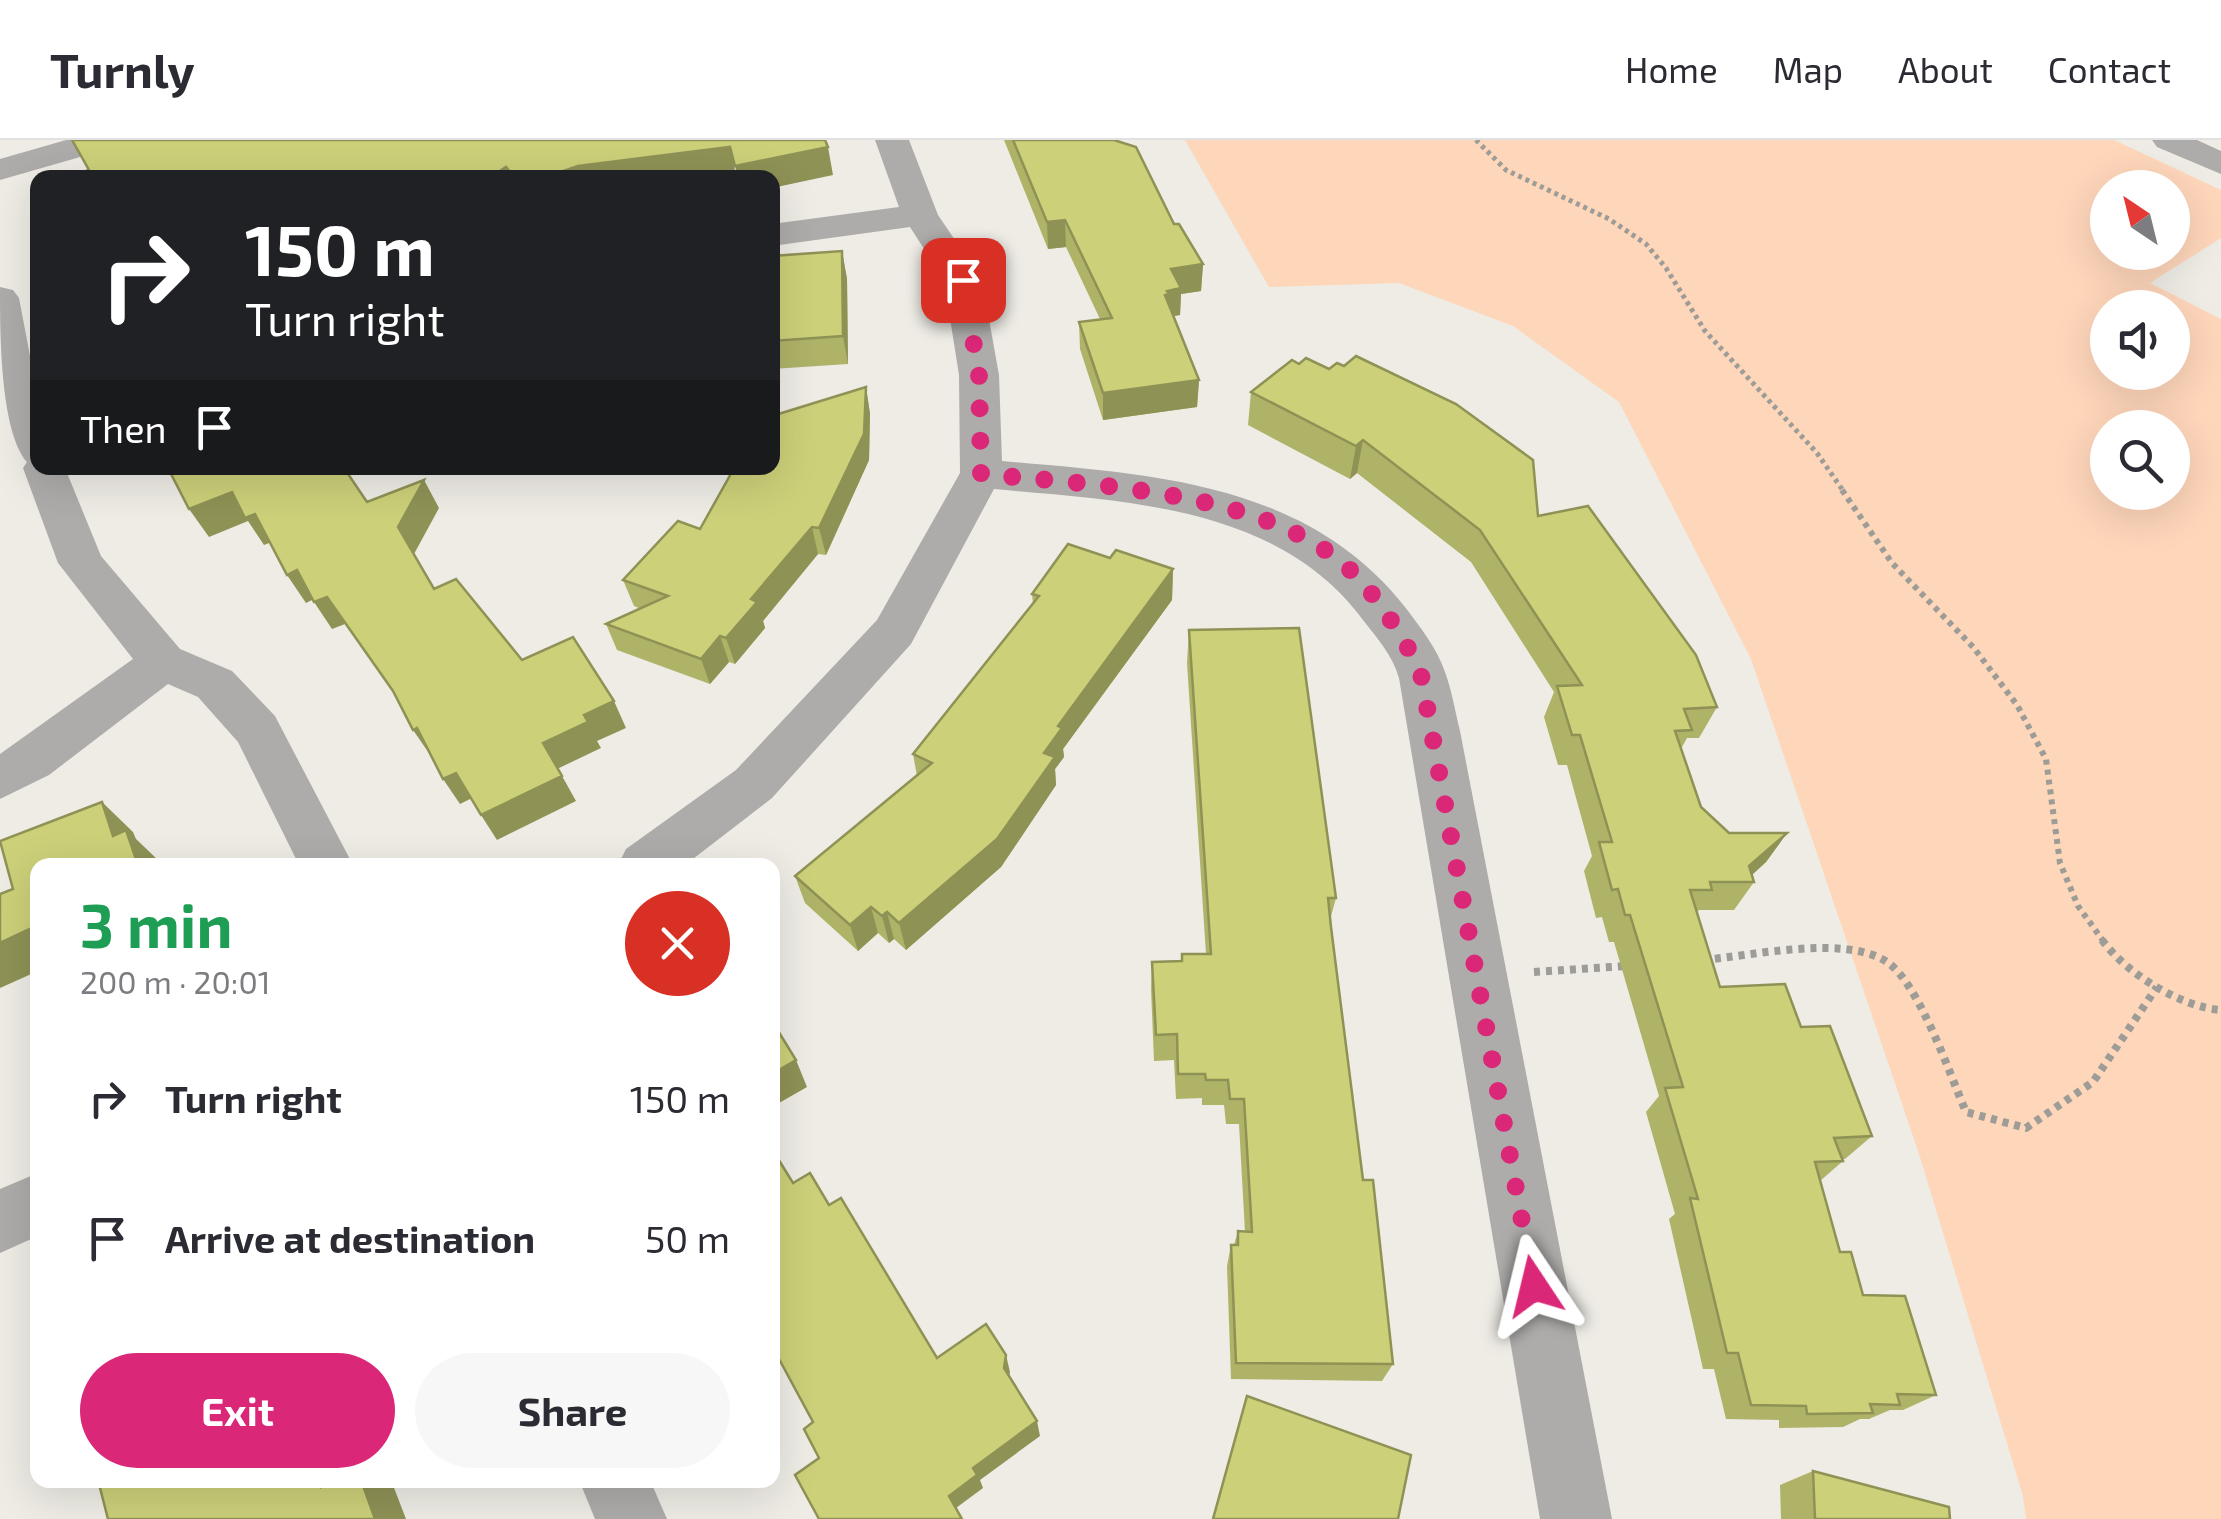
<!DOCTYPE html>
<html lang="en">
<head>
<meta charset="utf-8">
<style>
	body { margin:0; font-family:"Exo 2",sans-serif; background:#f7f7f7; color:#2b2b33; height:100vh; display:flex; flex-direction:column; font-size:38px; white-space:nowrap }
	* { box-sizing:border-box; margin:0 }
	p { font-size:32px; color:#7c7c81 }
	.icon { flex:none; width:55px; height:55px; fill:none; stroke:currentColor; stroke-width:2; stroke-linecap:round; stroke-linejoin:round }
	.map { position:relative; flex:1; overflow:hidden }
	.sheet { position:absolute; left:30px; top:718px; width:750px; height:630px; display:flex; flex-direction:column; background:#fff; border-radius:20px; box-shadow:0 10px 40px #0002 }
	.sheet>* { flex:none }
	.hud { position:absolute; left:30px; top:30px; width:750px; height:305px; border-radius:20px; box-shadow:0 10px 40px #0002; background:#202124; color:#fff; overflow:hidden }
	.needle { width:65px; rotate:325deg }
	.controls { position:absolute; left:2090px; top:30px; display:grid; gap:20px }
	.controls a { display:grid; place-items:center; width:100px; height:100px; border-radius:50%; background:#fff; box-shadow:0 10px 40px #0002; font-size:50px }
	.pin { position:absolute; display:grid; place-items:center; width:85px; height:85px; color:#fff; margin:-42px; border-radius:20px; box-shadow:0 5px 15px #0006 }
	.me { position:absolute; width:110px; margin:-55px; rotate:350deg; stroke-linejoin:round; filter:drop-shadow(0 0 8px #0008) }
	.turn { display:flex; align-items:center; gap:35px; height:210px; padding:0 50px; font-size:45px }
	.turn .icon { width:130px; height:130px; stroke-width:2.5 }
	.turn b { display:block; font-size:70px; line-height:85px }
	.then { display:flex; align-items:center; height:95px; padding:0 50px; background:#0003; gap:20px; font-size:38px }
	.round { display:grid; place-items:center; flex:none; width:105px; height:105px; border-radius:52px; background:#f7f7f7 }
	.overview { display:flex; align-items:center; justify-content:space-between; height:170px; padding:0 50px }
	h1 { font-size:60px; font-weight:700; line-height:75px; color:#1e9e55 }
	.primary-button { display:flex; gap:20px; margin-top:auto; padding:20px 50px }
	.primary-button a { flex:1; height:115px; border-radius:60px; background:#db2777; color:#fff; font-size:40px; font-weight:700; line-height:115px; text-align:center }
	.primary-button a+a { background:#f7f7f7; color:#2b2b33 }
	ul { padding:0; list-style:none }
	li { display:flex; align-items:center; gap:30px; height:140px; padding:0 50px }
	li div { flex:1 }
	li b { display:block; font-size:38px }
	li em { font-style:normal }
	header { display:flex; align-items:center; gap:60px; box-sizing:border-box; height:140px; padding:0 50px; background:#fff; border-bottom:2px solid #e1e1e2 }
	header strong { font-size:48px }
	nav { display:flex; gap:55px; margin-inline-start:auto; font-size:35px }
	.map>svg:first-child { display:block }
	.green { fill:#fed6ba; fill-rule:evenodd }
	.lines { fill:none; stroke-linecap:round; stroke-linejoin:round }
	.path-far2 { stroke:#9d9c97; stroke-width:5; stroke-dasharray:4 4; stroke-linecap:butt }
	.path-far1 { stroke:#9d9c97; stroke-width:6; stroke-dasharray:5 5; stroke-linecap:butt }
	.path { stroke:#9d9c97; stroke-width:8; stroke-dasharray:6 6; stroke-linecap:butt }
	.street { fill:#aeacaa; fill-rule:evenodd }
	.wall { fill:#afb368 }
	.shaded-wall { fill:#8f9255 }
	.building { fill:#ccd079; stroke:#8f9255; stroke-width:2.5 }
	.route { stroke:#db2777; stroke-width:18; stroke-dasharray:0 32.4 }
</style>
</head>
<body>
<header>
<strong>Turnly</strong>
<nav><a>Home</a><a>Map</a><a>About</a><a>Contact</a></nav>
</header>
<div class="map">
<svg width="2221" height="1379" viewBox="0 0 2221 1379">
	<rect width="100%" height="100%" fill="#eeece5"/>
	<path class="green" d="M1185,0h929l107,50v48l-71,45 71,36v1200h-195l-3,-23 -103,-339 -169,-498 -132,-257 -106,-76 -114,-43 -130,4zM2108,48h64v64h-64zM2108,168h64v64h-64zM2108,288h64v64h-64z"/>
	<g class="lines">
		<path class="path-far2" d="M1476,0l30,30 103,49 37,25 20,24 39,63 112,122 27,39"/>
		<path class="path-far1" d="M1842,350l50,73 82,85 43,57 29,54 14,104 18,43 26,36"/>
		<g class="path">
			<path d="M2102,800c24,33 78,67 119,70"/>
			<path d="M1703,820c48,-4 142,-26 184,2 32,21 63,113 79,150l60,16 67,-46 64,-95"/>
			<path d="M1534,832l92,-6"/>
		</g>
		<g class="street">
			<path d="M66,0h54l-5,7 -115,33v-21z"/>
			<path d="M875,0h34l29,75 44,65 17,95 3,86c147,13 304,20 403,146 15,20 32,41 40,65 7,19 10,39 15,59l152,788h-72l-141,-841c-6,-22 -22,-40 -36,-58 -85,-115 -239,-119 -369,-131l-83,155 -139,154 -87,67h-67l8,-16 110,-79 141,-150 83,-147 -1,-98 -15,-95 -34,-53 -138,19v-22l127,-17z"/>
			<path d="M2152,0h45l24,11v23l-64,-27z"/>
			<path d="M0,147l13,3 6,8 19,100v70h27l36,88 79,93 52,22 43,45 78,149h-54l-61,-123 -40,-45 -30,-13 -119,91 -49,24v-45l133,-95 -75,-96 -35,-95 4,-6c-27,-31 -27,-130 -27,-175z"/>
			<path d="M38,1033v63l-38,17v-64z"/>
			<path d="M579,1340h71l17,39h-72z"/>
		</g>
	</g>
	<g class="wall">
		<path d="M1004,0h110l89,124 -2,27 -20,3 -1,21 -7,1 26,64 -2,27 -94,13 -23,-71 -1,-27 21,-3 -34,-72 -18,2z"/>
		<path d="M842,111l5,28 1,85 -76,5v-113z"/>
		<path d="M866,247l4,27 -1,46 -43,95 -8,-1 -55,67 2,7 -30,36 -6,-2 -19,22 -93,-34 -11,-26 35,-15 -7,-3 -11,-26 77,-51 31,-56 -5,-5h46z"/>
		<path d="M1251,252l287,124 179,191 -18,31h-12l-6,11 20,58 28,26h58l-21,29 -14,13 2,7 -20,28h-35l-2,2 23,75 81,40 71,109 -27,23h-3l1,2 -23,20 20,71 23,43 73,100 -33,15h-13l-21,9h-9l-17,8 -64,1v-8l-53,-1 -12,-50h-11l-34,-150 6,-5 -29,-102 13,-16 -45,-154h-5l-7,-25 -6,1 -12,-47 8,-15 -25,-91h-9l-14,-48 10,-25 -83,-130 -114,-89 -7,6 -102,-54z"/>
		<path d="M1110,418l63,11 -1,31 -109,149 1,8 -9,12 1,16 -55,82 -95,83 -12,-11 -5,4 -11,-10 -20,18 -53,-48 -10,-27 122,-100 -4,-22 120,-150 -1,-10z"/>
		<path d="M1189,490l147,268 -6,22 33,260 30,184 -11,17 -151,-2 -4,-113 4,-21h3l4,-14 7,1 -6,-108h-13l-2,-19h-22v-7l-26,1 -2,-39 -20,1 -3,-72 1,-27 29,-1 1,-7h24l-19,-291z"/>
		<path d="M1247,1256l151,123h-186z"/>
		<path d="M1813,1331l137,48h-169l-1,-34z"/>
	</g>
	<g class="shaded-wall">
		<path d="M730,7l6,28 -23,3h-170l35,-12z"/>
		<path d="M828,7l5,28 -61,13v-10h-34l-3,-12z"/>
		<path d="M506,27l4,11h-21z"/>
		<path d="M1065,80l1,27 -18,2 -1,-27z"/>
		<path d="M842,111l5,28 1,85 -5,-28z"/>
		<path d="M1203,124l-2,27 -20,3 -1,21 -12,2 -3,-22 6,-26z"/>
		<path d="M1199,240l-2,27 -94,13v-27z"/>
		<path d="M866,247l4,27 -1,46 -43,95 -7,-27z"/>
		<path d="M1363,300l-6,33 -7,6 6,-33z"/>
		<path d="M424,340l15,28 -25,46 -16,-27z"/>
		<path d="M232,352l23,22 19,27 -10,4 -16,-24 -39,16 -20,-28z"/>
		<path d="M812,387l6,27 -55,67 2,7 -30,36 -9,-26 25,-39z"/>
		<path d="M1173,429l-1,31 -109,149 1,8 -9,12 1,16 -55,82 -95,83 -7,-27 145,-170 14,-27z"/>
		<path d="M297,430l19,28 -10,5 -19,-28z"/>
		<path d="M327,457l18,27 -13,5 -18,-27z"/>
		<path d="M720,496l9,26 -19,22 -9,-25z"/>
		<path d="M614,561l12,27 -29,13 4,7 -44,21 -14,-26 41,-28z"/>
		<path d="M417,588l17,27 -3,1 -18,-26z"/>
		<path d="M456,633l16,25 -12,6 -17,-25z"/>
		<path d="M562,636l14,25 -79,39 -16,-25z"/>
		<path d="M102,662l31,30 3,7 22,21 1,5h-21l-25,-29z"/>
		<path d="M1787,693l-21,29 -22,20 5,-16z"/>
		<path d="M871,767l7,26 -20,18 -8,-26z"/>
		<path d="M887,772l7,27 -5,4 -7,-27z"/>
		<path d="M36,786l2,2v43l-38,17v-45z"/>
		<path d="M796,920l11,27 -35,20v-33z"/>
		<path d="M1006,1215l4,17 -2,12 -4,-16z"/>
		<path d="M1037,1281l3,15 -60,44 3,8 -27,20 -7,-12 24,-28z"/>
		<path d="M361,1340h30l15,39h-31z"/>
	</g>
	<g class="building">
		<path d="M72,0h753l3,7 -93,19 -5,-19 -152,19 -35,12h-28l-9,-11 -17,11h-425l25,-8z"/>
		<path d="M1013,0h101l22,7 38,77h5l24,40 -32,5 10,19 -14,3 2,3 -4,1 34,85 -96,13 -24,-71 33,-4 -47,-98 -18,2z"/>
		<path d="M842,111l1,85 -71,5v-85z"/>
		<path d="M1356,216l100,48 77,56 5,56 50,-10 108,149 21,52 -33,2 8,21 -17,1 26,76 28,26h58l-38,33 5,16h-44l2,8h-22l30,97 65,-3 16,43 29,-1 42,110 -38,2 9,23 -28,1 25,90h11l12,43 42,1 31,99 -39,-1 3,11 -30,-1 3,9 -66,1 -1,-8 -55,-1 -13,-52h-11l-37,-155 8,1 -33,-111 18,-1 -53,-172h-5l-7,-26 -6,1 -13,-48h13l-32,-107h-8l-15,-49 25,-1 -102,-155 -117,-90 -7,6 -105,-54 41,-32 7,4 7,-6 23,11 8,-6 7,3z"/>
		<path d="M866,247l-2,47 -45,94 -7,-1 -61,72 6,3 -31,36 -6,-2 -19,23 -95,-35 62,-28 -45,-16 55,-59 22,8 33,-59 -2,-2h41v-52z"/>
		<path d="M168,328h176l23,34 57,-22 -26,47 36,62 22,-10 66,81 51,-23 41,64 -30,14 4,7 -45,21 19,33 -81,39 -25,-42 -13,6 -26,-51 -4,2 -20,-39 -66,-94 -13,5 -17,-32 -10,5 -32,-61 -10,4 -13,-26 -43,17z"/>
		<path d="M1068,404l42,14 6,-8 57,19 -115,157 4,2 -18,25 11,4 -58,82 -98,84 -12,-11 -5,4 -11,-9 -21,18 -55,-49 137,-113 -19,-9 126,-158 -7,-2z"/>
		<path d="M1299,488l37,270h-8l3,29 32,253h10l20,184 -157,-1 -5,-118h7v-14l14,1 -8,-133h-14l-2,-19h-22l-1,-6h-27l-1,-40 -21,1 -4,-73 30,-1v-7h29l-22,-324z"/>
		<path d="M102,662l11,34 13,-6 12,35h-100v67l-2,-6 -36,17v-49l13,-5 -13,-48z"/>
		<path d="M772,881l24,39 -24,14z"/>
		<path d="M772,1009l21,34 17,-10 19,32 12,-7 96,160 49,-34 20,31 -2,13 33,53 -64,47 4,7 -28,21 13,23h-143l-24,-44 24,-17 -15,-29 9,-7 -41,-76z"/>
		<path d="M1247,1256l164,59 -13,64h-185z"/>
		<path d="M1813,1331l136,36 1,12h-135z"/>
		<path d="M98,1340h221l2,7 11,-7h29l14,39h-267z"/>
	</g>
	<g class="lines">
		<path class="route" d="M963,140l16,95 2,99c105,10 254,16 344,76 43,28 70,75 95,119l114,617"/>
	</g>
</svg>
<div class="controls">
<a><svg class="needle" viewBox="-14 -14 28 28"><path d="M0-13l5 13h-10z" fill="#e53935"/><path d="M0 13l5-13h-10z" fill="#7c7c81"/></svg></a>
<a><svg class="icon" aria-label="sound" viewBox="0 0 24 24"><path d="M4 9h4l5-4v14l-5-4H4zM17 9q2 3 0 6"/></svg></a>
<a><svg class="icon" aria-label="search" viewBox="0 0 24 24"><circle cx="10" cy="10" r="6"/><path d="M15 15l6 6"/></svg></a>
</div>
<div class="pin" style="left:963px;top:140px;background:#d93025"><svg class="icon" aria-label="arrive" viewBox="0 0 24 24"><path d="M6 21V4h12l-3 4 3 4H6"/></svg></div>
<svg class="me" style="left:1534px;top:1146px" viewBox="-20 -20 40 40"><path d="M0-17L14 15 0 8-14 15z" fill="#db2777" stroke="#fff" stroke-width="4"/></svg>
<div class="hud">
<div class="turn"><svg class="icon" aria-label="right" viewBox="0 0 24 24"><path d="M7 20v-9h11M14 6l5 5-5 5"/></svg><div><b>150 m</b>Turn right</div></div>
<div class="then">Then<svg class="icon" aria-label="arrive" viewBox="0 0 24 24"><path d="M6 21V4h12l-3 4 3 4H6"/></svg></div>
</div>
<section class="sheet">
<div class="overview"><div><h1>3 min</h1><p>200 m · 20:01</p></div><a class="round" style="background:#d93025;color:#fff"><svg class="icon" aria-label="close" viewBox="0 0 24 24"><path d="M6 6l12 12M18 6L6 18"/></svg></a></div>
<ul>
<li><svg class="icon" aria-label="right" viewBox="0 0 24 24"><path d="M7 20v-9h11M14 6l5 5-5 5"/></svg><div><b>Turn right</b></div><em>150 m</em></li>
<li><svg class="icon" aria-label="arrive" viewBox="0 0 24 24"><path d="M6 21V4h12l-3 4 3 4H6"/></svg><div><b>Arrive at destination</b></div><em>50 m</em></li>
</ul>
<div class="primary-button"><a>Exit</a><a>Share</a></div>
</section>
</div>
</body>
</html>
